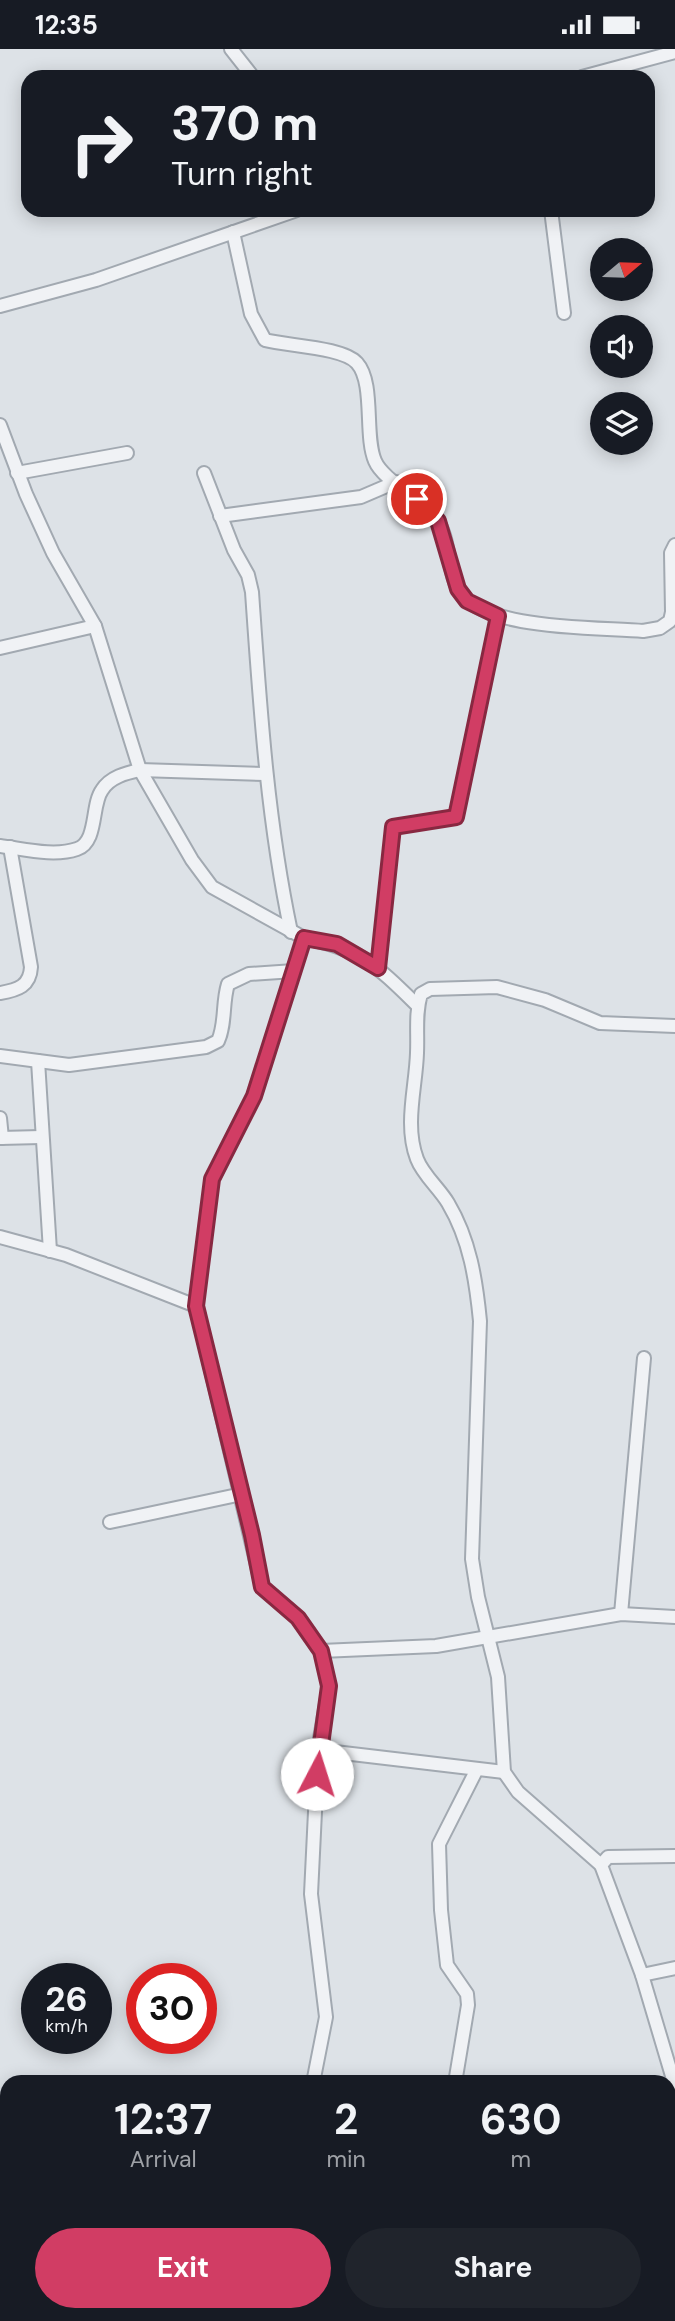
<!DOCTYPE html>
<html lang="en">
<head>
<meta charset="utf-8">
<style>
	body { margin:0; font-family:"DM Sans",sans-serif; background:#20242c; color:#f1f3f6; height:100vh; display:flex; flex-direction:column; font-size:26px; white-space:nowrap }
	* { box-sizing:border-box; margin:0 }
	p { font-size:23px; color:#9ea1a6 }
	.icon { flex:none; width:38px; height:38px; fill:none; stroke:currentColor; stroke-width:2; stroke-linecap:round; stroke-linejoin:round }
	.map { position:relative; flex:1; overflow:hidden }
	.sheet { position:absolute; left:0px; top:2026px; width:676px; height:247px; display:flex; flex-direction:column; background:#171b24; border-radius:21px 21px 0 0; box-shadow:0 4px 18px #0003 }
	.sheet>* { flex:none }
	.banner { position:absolute; left:21px; top:21px; width:634px; height:147px; border-radius:21px; box-shadow:0 4px 18px #0003; background:#171b24; color:#f1f3f6; overflow:hidden }
	.needle { width:46px; rotate:71deg }
	.tools { position:absolute; left:590px; top:189px; display:grid; gap:14px }
	.tools a { display:grid; place-items:center; width:63px; height:63px; border-radius:50%; background:#171b24; box-shadow:0 4px 18px #0003; font-size:35px }
	.speed { position:absolute; left:21px; top:1914px; display:flex; gap:14px; font-size:35px; font-weight:700; text-align:center }
	.speed>* { display:grid; place-content:center; width:91px; height:91px; border-radius:50%; background:#171b24; box-shadow:0 4px 18px #0003; line-height:1 }
	.speed small { font-size:18px; font-weight:400 }
	.speed .limit { border:10px solid #d22; background:#fff; color:#111 }
	.pin { position:absolute; display:grid; place-items:center; width:60px; height:60px; color:#fff; margin:-30px; border:4px solid #fff; border-radius:50%; box-shadow:0 2px 7px #0007 }
	.me { position:absolute; width:77px; margin:-38px; rotate:5deg; stroke-linejoin:round; filter:drop-shadow(0 0 5px #0008) }
	.turn { display:flex; align-items:center; gap:24px; height:147px; padding:0 35px; font-size:32px }
	.turn .icon { width:91px; height:91px; stroke-width:2.5 }
	.turn b { display:block; font-size:49px; line-height:60px }
	.eta { display:flex; justify-content:space-evenly; align-items:center; height:119px; text-align:center }
	.eta b { font-size:42px; font-weight:700; line-height:49px }
	.cta { display:flex; gap:14px; margin-top:auto; padding:14px 35px }
	.cta a { flex:1; height:80px; border-radius:42px; background:#d13d64; color:#fff; font-size:28px; font-weight:700; line-height:80px; text-align:center }
	.cta a+a { background:#20242c; color:#f1f3f6 }
	.status { display:flex; justify-content:space-between; align-items:center; height:49px; padding:0 35px; background:#171b24; direction:ltr }
	.status svg { height:19px; fill:currentColor }
	.map>svg:first-child { display:block }
	.lines { fill:none; stroke-linecap:round; stroke-linejoin:round }
	.street-casing { stroke:#a2a9b1; stroke-width:16 }
	.street { stroke:#f0f2f5; stroke-width:12 }
	.route-casing { stroke:#882841; stroke-width:18 }
	.route { stroke:#d13d64; stroke-width:12 }
</style>
</head>
<body>
<div class="status"><b>12:35</b><svg viewBox="0 0 49 12"><path d="M0 12V9h3v3zM5 12V6h3v6zM10 12V3h3v9zM15 12V0h3v12zM26 1h20v11H26zM47 4h2v5h-2z"/></svg></div>
<div class="map">
<svg width="675" height="2272" viewBox="0 0 675 2272">
	<rect width="100%" height="100%" fill="#dde2e7"/>
	<g class="lines">
		<g class="street-casing">
			<g id="street">
				<path d="M231,0l22,28"/>
				<path d="M582,28l93,-25"/>
				<path d="M551,161l13,103"/>
				<path d="M233,183l18,82 14,26c22,6 78,7 92,23 18,20 7,73 18,98 8,19 46,38 61,58 14,18 11,50 22,70 21,42 143,38 185,42l17,-3 10,-7 2,-9 -1,-59 4,-8"/>
				<path d="M0,257l96,-26 201,-70"/>
				<path d="M0,376l26,69 27,59 42,73 45,144 52,90 20,27 92,51 -50,158 -42,84 -16,126 66,281 36,31 23,33 8,35 -11,64 -7,144 15,123 -13,66"/>
				<path d="M17,424l110,-20"/>
				<path d="M204,424l30,77 14,25 4,17c8,114 15,227 39,340"/>
				<path d="M220,467l141,-19 35,-15"/>
				<path d="M0,599l95,-22"/>
				<path d="M0,797c24,3 54,11 77,3 21,-7 14,-44 25,-59 8,-13 24,-17 38,-20l125,4"/>
				<path d="M304,889c56,10 74,29 113,67"/>
				<path d="M378,919l15,-141 63,-10 42,-201"/>
				<path d="M0,944c18,-3 30,-7 31,-26l-21,-120"/>
				<path d="M0,1007l69,9 137,-18 12,-6c8,-17 4,-38 10,-57l21,-10 45,-3"/>
				<path d="M38,1012l12,190"/>
				<path d="M0,1069l2,20"/>
				<path d="M0,1089l41,-1"/>
				<path d="M0,1188l66,18 130,51"/>
				<path d="M110,1473l132,-28"/>
				<path d="M621,1565l23,-256"/>
				<path d="M321,1602l115,-5 185,-32 54,3"/>
				<path d="M318,1701l186,22"/>
				<path d="M675,1807l-67,1 -7,8 41,110 33,111"/>
				<path d="M601,1816l-83,-73 -14,-20 -6,-95 -20,-80 -6,-38 8,-238c-4,-41 -10,-81 -32,-118 -9,-15 -25,-28 -31,-44 -13,-34 -1,-72 0,-106 1,-20 -2,-40 4,-59l9,-5 67,-2 48,13 55,23 75,3"/>
				<path d="M642,1926l33,-7"/>
				<path d="M455,2034l13,-78 -1,-11 -20,-29 -6,-55 -2,-66 38,-75"/>
				<path d="M266,2272l1,-6"/>
			</g>
		</g>
		<use href="#street" class="street"/>
	</g>
	<g class="lines">
		<g class="route-casing">
			<path id="route" d="M317,1725l12,-88 -8,-35 -23,-33 -36,-31 -10,-52 -56,-229 16,-127 42,-83 50,-158 33,6 41,24 15,-141 63,-10 42,-201 -31,-15 -9,-12 -20,-68 -21,-22"/>
		</g>
		<use href="#route" class="route"/>
	</g>
</svg>
<div class="tools">
<a><svg class="needle" viewBox="-14 -14 28 28"><path d="M0-13l5 13h-10z" fill="#e53935"/><path d="M0 13l5-13h-10z" fill="#9ea1a6"/></svg></a>
<a><svg class="icon" aria-label="sound" viewBox="0 0 24 24"><path d="M4 9h4l5-4v14l-5-4H4zM17 9q2 3 0 6"/></svg></a>
<a><svg class="icon" aria-label="layers" viewBox="0 0 24 24"><path d="M12 4l9 5-9 5-9-5zM3 14l9 5 9-5"/></svg></a>
</div>
<div class="speed"><div>26<small>km/h</small></div><div class="limit">30</div></div>
<div class="pin" style="left:417px;top:450px;background:#d93025"><svg class="icon" aria-label="arrive" viewBox="0 0 24 24"><path d="M6 21V4h12l-3 4 3 4H6"/></svg></div>
<svg class="me" style="left:317px;top:1725px" viewBox="-20 -20 40 40"><circle r="19" fill="#fff"/><path d="M0-13L10 11 0 6-10 11z" fill="#d13d64"/></svg>
<div class="banner">
<div class="turn"><svg class="icon" aria-label="right" viewBox="0 0 24 24"><path d="M7 20v-9h11M14 6l5 5-5 5"/></svg><div><b>370 m</b>Turn right</div></div>
</div>
<section class="sheet">
<div class="eta">
<div><b>12:37</b><p>Arrival</p></div>
<div><b>2</b><p>min</p></div>
<div><b>630</b><p>m</p></div>
</div>
<div class="cta"><a>Exit</a><a>Share</a></div>
</section>
</div>
</body>
</html>
